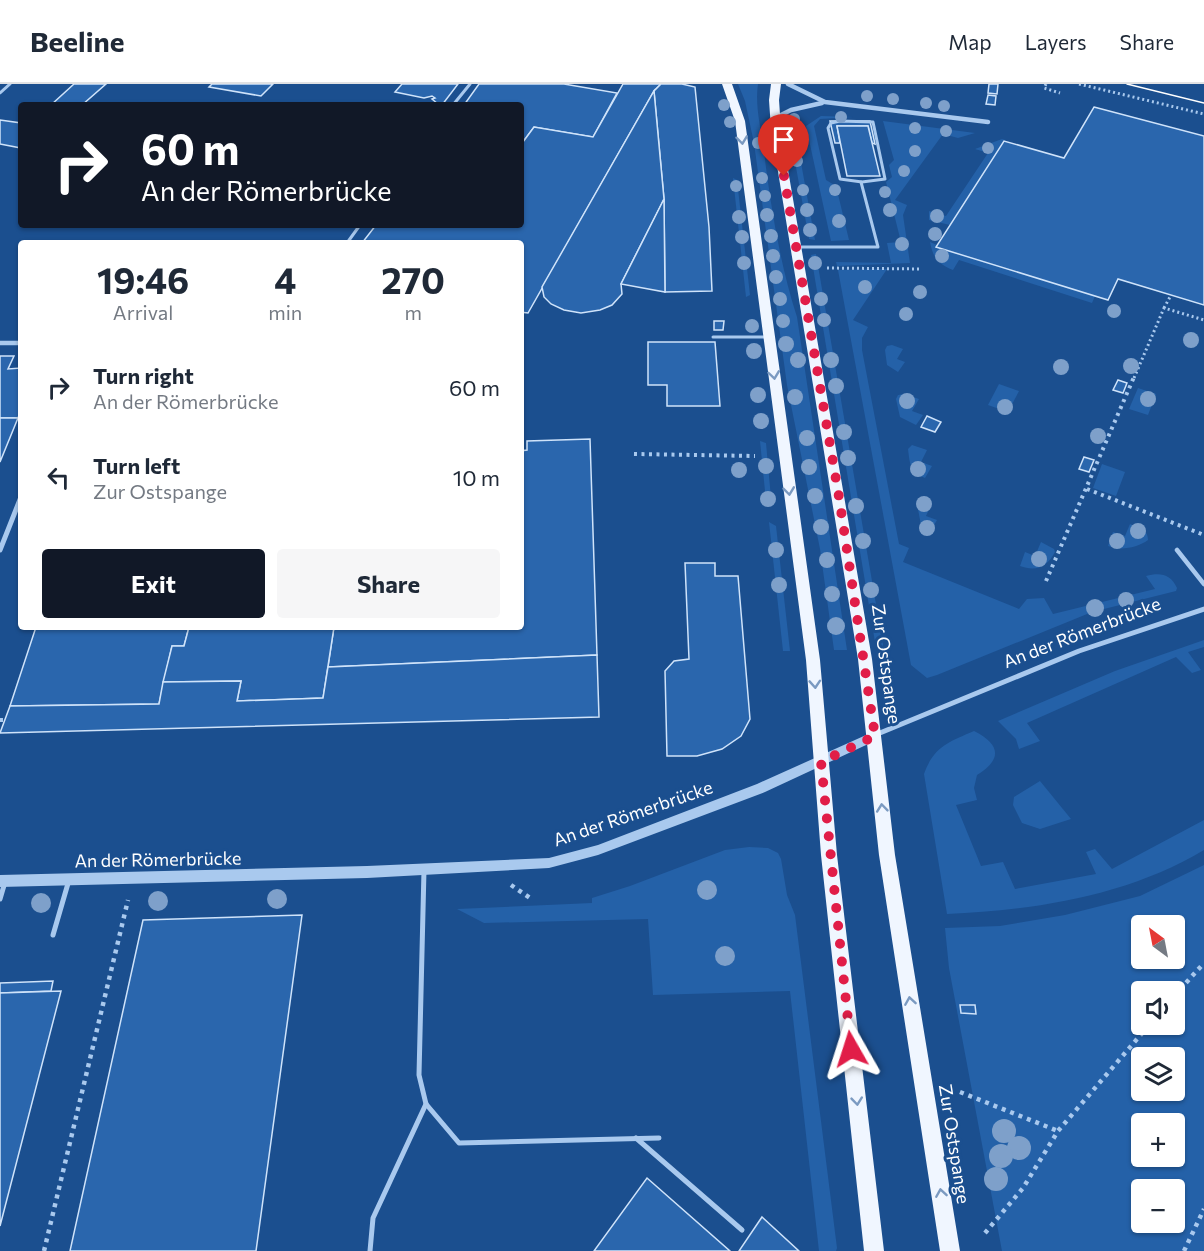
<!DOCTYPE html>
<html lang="en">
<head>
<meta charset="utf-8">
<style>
	body { margin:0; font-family:Commissioner,sans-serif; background:#f6f6f7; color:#1f2937; height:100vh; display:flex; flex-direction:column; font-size:22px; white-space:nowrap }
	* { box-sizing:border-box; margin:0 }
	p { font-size:20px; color:#747a83 }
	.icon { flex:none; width:33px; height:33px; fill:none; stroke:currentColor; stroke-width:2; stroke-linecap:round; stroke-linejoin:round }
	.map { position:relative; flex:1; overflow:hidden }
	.side { position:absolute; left:18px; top:156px; width:506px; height:390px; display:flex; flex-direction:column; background:#fff; border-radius:6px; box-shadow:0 2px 4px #0004 }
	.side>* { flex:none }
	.guide { position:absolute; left:18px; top:18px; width:506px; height:126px; border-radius:6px; box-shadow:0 2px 4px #0004; background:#111827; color:#fff; overflow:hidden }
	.needle { width:39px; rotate:328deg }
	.buttons { position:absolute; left:1131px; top:831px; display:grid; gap:12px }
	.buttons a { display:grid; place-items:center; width:54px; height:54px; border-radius:6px; background:#fff; box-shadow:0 2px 4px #0004; font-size:30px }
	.pin { position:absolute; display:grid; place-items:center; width:51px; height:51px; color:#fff; margin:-62px -26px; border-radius:50% 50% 50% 0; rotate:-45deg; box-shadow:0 0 6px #0007 }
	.pin .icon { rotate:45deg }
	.me { position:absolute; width:66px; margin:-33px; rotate:354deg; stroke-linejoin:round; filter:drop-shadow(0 0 4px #0008) }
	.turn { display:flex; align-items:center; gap:21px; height:126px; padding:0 24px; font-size:27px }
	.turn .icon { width:78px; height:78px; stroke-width:2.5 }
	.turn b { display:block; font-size:42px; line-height:51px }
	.eta { display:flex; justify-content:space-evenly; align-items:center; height:102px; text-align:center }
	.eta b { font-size:36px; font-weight:700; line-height:42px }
	.primary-button { display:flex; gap:12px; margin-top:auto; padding:12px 24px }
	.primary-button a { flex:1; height:69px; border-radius:6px; background:#111827; color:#fff; font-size:24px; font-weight:700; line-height:69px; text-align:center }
	.primary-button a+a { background:#f6f6f7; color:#1f2937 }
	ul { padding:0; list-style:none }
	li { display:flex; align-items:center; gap:18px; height:90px; padding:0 24px }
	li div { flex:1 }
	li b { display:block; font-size:22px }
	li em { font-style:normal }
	header { display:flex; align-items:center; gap:36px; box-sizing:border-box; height:84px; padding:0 30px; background:#fff; border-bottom:2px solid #e0e1e3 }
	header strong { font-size:28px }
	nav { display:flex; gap:33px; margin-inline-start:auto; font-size:21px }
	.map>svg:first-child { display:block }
	.green { fill:#2461a8; fill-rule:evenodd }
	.building { fill:#2a66ad; stroke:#cfe3fa; stroke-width:1.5 }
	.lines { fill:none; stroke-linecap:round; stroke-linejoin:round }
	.path-far2 { stroke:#a9c9ee; stroke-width:3; stroke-dasharray:2 3; stroke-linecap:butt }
	.path-far1 { stroke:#a9c9ee; stroke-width:4; stroke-dasharray:3 4.5; stroke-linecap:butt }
	.path { stroke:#a9c9ee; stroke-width:4.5; stroke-dasharray:4 5; stroke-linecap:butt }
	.service-far2 { stroke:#a9c9ee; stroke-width:3 }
	.service-far1 { stroke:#a9c9ee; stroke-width:4.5 }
	.service { stroke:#a9c9ee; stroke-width:5 }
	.minor-far1 { stroke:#a9c9ee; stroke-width:4.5 }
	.minor { stroke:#a9c9ee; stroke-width:5 }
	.tertiary { fill:#a9c9ee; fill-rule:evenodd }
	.primary { fill:#f0f6ff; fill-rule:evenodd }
	.tram { stroke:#fff; stroke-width:1.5 }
	.tree { fill:#7ea0ca }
	.oneway { stroke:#7b9ac1 }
	.route { stroke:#e11d48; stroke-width:10; stroke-dasharray:0 18 }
	.labels { text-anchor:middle; stroke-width:6; stroke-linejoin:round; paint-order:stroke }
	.street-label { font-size:18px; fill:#fff; stroke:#1b4f8f }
</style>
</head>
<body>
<header>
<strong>Beeline</strong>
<nav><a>Map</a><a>Layers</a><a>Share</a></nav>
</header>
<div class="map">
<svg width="1204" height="1167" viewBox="0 0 1204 1167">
	<rect width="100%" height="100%" fill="#1b4f8f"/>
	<g class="green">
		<path d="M738,0h20c-3,20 2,41 5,60 7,58 16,117 34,173l50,333h-13l-14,-101 -33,-164 -33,-242 -9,-42z"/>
		<path d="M797,30l2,2 -5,8 21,116 -6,-1 -21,-116z"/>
		<path d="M821,32l32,1 -33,2 -6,7 12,54 10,6 13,54 -18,1 -25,-115z"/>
		<path d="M883,37l92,12 -17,5 -15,-4 -48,66 12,5 -4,10 7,48 -73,3 -1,-4 55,1 -4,-20 14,-1 -15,-60 6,-5 -3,-12 5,-5z"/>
		<path d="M1002,55l3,1 -55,85 -21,-5v-9l17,5 42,-63 -13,-4z"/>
		<path d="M733,94l4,2 13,115 -4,2z"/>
		<path d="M930,158l7,3v2l158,49 -3,7 -133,-43 -6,10c-15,-6 -20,-12 -23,-28z"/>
		<path d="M816,170l68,397h-4l-5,-9 -64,-387z"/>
		<path d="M887,185l-34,51 15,7 -6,11v12l37,194 10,4 -6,14 116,47 8,-10 17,-1 9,16 102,-25 -9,-13c14,-4 25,-2 31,12l-1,3 -84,21 -155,63 -10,3 -16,-13 -73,-395z"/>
		<path d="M892,261l11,4 -6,10 8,3 -7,10 -11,-7 -2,-15 2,-4z"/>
		<path d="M999,300l20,7 -11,21 -20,-7z"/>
		<path d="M1138,304l18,6 -8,21 -19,-6z"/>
		<path d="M904,310l15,5 -7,12 11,4 -7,10 -16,-8 -4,-18 2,-4z"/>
		<path d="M760,357l6,2 5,55 -5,3z"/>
		<path d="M912,361l15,5 -6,12 11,4 -7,12c-15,-6 -15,-13 -17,-29z"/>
		<path d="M1102,380l23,8 -9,24 -23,-8z"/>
		<path d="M921,416l11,3 -6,13 11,4 -7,12 -9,-7 -4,-21z"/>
		<path d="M769,438l7,4 14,125h-7z"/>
		<path d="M1130,440c9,4 18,5 18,16 -11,8 -28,11 -40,6l5,-14 12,4z"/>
		<path d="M1041,458l13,7 1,3c-8,15 -19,20 -35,14l5,-14 10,4z"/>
		<path d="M1204,556v7l-16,5 13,18 -9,3 -16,-16 -149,66 13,18 -21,8 -3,-10 -18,-18 117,-50z"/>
		<path d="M974,647c26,13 29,28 3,44l-3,13 3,12 -21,5 25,61 22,-4 12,27 81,-15 -10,-22 9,-3 17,20 92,-49v30c-77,46 -168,60 -257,64l-23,-140c10,-28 25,-32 50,-43z"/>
		<path d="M1040,697l31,38 -31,10 -18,-6 -9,-18 1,-8z"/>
		<path d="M749,763l19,1 10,5 3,6 6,36 8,20 42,333 -1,3h-17l-29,-260 -137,4 -5,-76 -164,4 -27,-14 135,-6v-5l38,-12 95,-36z"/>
		<path d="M1204,781v386h-202l-53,-283 -4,-40 55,-2 65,-11 75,-19zM1142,842h32v32h-32zM1142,908h32v32h-32zM1142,974h32v32h-32zM1142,1040h32v32h-32zM1142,1106h32v32h-32z"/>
	</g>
	<g class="building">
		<path d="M74,0h32l-24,21h-31z"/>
		<path d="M212,0h61l-12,12 -52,-9z"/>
		<path d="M402,0h56l-16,21h-6l2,-1 -6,-5 3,-1 -3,-2 -8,2 -29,-6z"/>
		<path d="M479,0h85l53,9 -24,44 -59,-10 -14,19v-41h-56z"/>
		<path d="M623,0h38l-7,7 -126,222 -8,-1v-69h-158l14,-18h144v-79l14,-19 59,10z"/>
		<path d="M661,0h21l13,3 14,140 3,64 -47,1 -1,-93 -10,-108z"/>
		<path d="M989,0h9l-1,10 -9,-1z"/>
		<path d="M654,7l10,108 -43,85 1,10 -10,11 -12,5 -19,3 -17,-3 -13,-6 -7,-7 -2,-10z"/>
		<path d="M988,11l8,1 -1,9 -9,-1z"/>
		<path d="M1094,23l110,29v169l-86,-26 -10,21 -172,-53 68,-106 60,17z"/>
		<path d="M0,36l21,3v25l-21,-4z"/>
		<path d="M830,37h40l5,23 -3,-1 -4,-17h-31l3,17h-5z"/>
		<path d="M837,42h31l12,50h-33z"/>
		<path d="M664,115l1,93 -44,-8z"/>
		<path d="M714,237h10l-1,9h-9z"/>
		<path d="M648,258h67l5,64h-53v-21h-19z"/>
		<path d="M0,272h14l-6,13 13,-1v42l-3,8h-18z"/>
		<path d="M1118,296l9,3 -4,10 -10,-3z"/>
		<path d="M927,332l14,6 -6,10 -14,-5z"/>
		<path d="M0,334h18l-18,44z"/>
		<path d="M590,355l7,216 -269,12 6,-40h186v-176l7,-1v-9z"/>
		<path d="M1084,373l10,3 -5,12 -10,-3z"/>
		<path d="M685,479h30v13h23l12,143 -9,17 -19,13 -25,7h-30l-2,-85 9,-10 15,-2z"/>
		<path d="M36,543h153l-5,19h-12l-13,58 -149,2z"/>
		<path d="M189,543h145l-11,71 -86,3 4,-20 -78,1 9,-36h12z"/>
		<path d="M597,571l2,62 -599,16 10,-27 149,-2 4,-22 78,-1 -4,20 86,-3 5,-31z"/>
		<path d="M302,831l-46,336h-186l73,-331z"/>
		<path d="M53,897l-2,10 -51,2v-10z"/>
		<path d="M61,907l-61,235v-233z"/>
		<path d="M960,921h15l1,9 -15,-1z"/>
		<path d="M647,1094l83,73h-136z"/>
		<path d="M762,1133l37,34h-60z"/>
	</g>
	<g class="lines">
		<g class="path-far2">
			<path d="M1046,0l-2,4 16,5"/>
			<path d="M1079,0l125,30"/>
			<path d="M827,184l95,1"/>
			<path d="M1164,224l7,-13"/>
			<path d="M1134,294l30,-70 40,12"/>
		</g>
		<g class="path-far1">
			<path d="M634,370l121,2"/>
			<path d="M1087,405l117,46"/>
			<path d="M1046,497l88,-204"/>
			<path d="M0,636h5"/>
		</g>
		<g class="path">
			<path d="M511,801l19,13"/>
			<path d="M1174,912l30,-33"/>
			<path d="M960,1008l98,39"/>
			<path d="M985,1149l38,-45 35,-57 92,-107"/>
			<path d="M44,1167l84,-351"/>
			<path d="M1184,1167l20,-42"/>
		</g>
		<g class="service-far2">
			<path d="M0,9l10,-9"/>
			<path d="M453,21l17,-21"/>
			<path d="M840,37l33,1 12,57 -23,3 -22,-3 -12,-51 3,-5z"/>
			<path d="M347,159l13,-18"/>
			<path d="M797,163h81l-17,-65"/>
			<path d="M713,253h56"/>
		</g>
		<path class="service-far1" d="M1177,466l27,34"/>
		<g class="service">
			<path d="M424,786l-5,205 7,29 33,39 200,-5"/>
			<path d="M0,815l5,-17"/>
			<path d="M53,851l16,-55"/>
			<path d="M636,1054l106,92"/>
			<path d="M370,1167l3,-33 53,-114"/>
		</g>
		<g class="minor-far1">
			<path d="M788,0l37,18 163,20"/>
			<path d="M775,34l16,-8 31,-7"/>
			<path d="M0,259h21"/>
		</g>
		<g class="minor">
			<path d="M0,466l21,-53"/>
			<path d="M875,651l204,-84 125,-42"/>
		</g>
		<path class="tertiary" d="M875,647l4,2 1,3 -1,3 -114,53 -167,63 -49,13 -182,10 -367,9v-12l367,-9 182,-8 49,-13 159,-61z"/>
		<g class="primary">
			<path d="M722,0h10l13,37 75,539 17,195 47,396h-20l-43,-396 -15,-195 -71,-539z"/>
			<path d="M771,0h10l-2,16 2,29 91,530 23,196 65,396h-20l-61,-396 -21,-196 -87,-530 -2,-29z"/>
		</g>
		<path class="tram" d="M1127,0l77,19"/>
	</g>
	<g class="tree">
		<circle cx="867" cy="12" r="6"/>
		<circle cx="893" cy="15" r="6"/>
		<circle cx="926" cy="19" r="6"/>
		<circle cx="724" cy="21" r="6"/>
		<circle cx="944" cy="22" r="6"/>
		<circle cx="841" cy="33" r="6"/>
		<circle cx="794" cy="35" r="6"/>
		<circle cx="730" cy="38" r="6"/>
		<circle cx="915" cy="44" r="6"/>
		<circle cx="946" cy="47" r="6"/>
		<circle cx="758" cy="59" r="6"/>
		<circle cx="794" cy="59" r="6"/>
		<circle cx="988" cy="64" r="6"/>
		<circle cx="915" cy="67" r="6"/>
		<circle cx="797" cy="77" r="6"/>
		<circle cx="904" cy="87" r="6"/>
		<circle cx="762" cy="94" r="6"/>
		<circle cx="736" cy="102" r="6"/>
		<circle cx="803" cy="106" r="6"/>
		<circle cx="835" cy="106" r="6"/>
		<circle cx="885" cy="108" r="6"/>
		<circle cx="765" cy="112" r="6"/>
		<circle cx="807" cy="126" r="7"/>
		<circle cx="890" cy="126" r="7"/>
		<circle cx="767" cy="131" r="7"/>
		<circle cx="937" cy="132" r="7"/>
		<circle cx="739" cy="133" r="7"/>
		<circle cx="839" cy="137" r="7"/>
		<circle cx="810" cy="146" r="7"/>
		<circle cx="935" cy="150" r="7"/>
		<circle cx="771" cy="152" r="7"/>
		<circle cx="742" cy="153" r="7"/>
		<circle cx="902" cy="160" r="7"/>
		<circle cx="773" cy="172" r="7"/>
		<circle cx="942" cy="172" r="7"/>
		<circle cx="744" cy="179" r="7"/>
		<circle cx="815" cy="179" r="7"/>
		<circle cx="776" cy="193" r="7"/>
		<circle cx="865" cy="203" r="7"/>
		<circle cx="920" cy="208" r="7"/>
		<circle cx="780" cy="215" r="7"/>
		<circle cx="821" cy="215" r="7"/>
		<circle cx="1114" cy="227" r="7"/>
		<circle cx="906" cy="230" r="7"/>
		<circle cx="824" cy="236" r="7"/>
		<circle cx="783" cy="237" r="7"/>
		<circle cx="752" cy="242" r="7"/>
		<circle cx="1191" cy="256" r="8"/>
		<circle cx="786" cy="260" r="8"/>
		<circle cx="754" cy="267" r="8"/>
		<circle cx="798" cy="276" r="8"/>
		<circle cx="831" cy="276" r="8"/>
		<circle cx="1131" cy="282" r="8"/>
		<circle cx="1061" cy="283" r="8"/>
		<circle cx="836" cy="302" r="8"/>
		<circle cx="758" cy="311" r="8"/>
		<circle cx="795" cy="313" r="8"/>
		<circle cx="1148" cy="315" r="8"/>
		<circle cx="907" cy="317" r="8"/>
		<circle cx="1005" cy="323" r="8"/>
		<circle cx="761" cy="337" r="8"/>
		<circle cx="844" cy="348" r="8"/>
		<circle cx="1098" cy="352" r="8"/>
		<circle cx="807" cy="354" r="8"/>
		<circle cx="848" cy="374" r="8"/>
		<circle cx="766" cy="382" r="8"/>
		<circle cx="809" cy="383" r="8"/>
		<circle cx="918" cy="385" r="8"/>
		<circle cx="739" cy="386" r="8"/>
		<circle cx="815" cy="412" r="8"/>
		<circle cx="768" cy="415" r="8"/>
		<circle cx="924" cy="420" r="8"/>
		<circle cx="856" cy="422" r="8"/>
		<circle cx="821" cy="443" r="8"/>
		<circle cx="927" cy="444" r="8"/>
		<circle cx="1138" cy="447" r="8"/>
		<circle cx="863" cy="457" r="8"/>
		<circle cx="1117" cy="457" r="8"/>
		<circle cx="776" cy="466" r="8"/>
		<circle cx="1039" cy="475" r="8"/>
		<circle cx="827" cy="476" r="8"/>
		<circle cx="779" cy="501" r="8"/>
		<circle cx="871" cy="506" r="8"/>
		<circle cx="832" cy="510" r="8"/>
		<circle cx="1126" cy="516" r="8"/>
		<circle cx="1095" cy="524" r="9"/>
		<circle cx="836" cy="542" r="9"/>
		<circle cx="707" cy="806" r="10"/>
		<circle cx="277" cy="815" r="10"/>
		<circle cx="158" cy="817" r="10"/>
		<circle cx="41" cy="819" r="10"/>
		<circle cx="725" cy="872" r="10"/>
		<circle cx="1004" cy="1047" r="12"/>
		<circle cx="1019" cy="1064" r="12"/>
		<circle cx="1001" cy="1072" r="12"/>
		<circle cx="996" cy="1095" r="12"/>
	</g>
	<defs><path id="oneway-chevron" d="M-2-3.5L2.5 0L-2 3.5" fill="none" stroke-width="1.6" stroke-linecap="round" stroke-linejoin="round" transform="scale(1.5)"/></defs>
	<g class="oneway">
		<use href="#oneway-chevron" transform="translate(742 56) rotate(83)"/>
		<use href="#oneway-chevron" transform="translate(774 291) rotate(82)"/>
		<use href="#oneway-chevron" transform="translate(789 407) rotate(83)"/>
		<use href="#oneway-chevron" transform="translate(815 600) rotate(86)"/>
		<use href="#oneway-chevron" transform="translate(882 724) rotate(-96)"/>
		<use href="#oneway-chevron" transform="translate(910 917) rotate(-99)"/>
		<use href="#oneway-chevron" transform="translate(857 1017) rotate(84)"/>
		<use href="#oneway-chevron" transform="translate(941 1109) rotate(-99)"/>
	</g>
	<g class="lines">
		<path class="route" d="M784,92l55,321 36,239 -54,26 30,287"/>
	</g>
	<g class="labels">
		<g class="street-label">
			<text transform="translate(1082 549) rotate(-21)" y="6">An der Römerbrücke</text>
			<text transform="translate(886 580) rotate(82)" y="6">Zur Ostspange</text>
			<text transform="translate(633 730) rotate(-19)" y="6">An der Römerbrücke</text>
			<text transform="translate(158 776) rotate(-1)" y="6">An der Römerbrücke</text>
			<text transform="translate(954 1060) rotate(81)" y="6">Zur Ostspange</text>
		</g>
	</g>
</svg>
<div class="buttons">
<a><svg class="needle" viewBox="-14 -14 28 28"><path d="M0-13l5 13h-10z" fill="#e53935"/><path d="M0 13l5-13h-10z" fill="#747a83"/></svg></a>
<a><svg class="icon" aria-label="sound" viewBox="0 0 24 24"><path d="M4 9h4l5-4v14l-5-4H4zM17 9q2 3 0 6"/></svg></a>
<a><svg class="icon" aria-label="layers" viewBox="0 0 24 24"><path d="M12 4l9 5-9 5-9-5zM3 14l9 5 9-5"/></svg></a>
<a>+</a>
<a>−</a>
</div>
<div class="pin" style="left:784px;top:92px;background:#d93025"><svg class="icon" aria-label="arrive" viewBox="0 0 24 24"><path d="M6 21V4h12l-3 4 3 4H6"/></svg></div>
<svg class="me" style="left:851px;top:965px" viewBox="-20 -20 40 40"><path d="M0-17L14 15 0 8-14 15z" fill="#e11d48" stroke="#fff" stroke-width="4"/></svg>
<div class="guide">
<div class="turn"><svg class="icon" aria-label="right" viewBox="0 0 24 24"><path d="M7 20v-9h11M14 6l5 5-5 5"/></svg><div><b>60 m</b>An der Römerbrücke</div></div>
</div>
<section class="side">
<div class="eta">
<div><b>19:46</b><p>Arrival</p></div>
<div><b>4</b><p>min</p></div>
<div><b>270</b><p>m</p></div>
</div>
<ul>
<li><svg class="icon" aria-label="right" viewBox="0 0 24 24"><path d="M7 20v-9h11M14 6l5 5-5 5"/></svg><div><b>Turn right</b><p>An der Römerbrücke</p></div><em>60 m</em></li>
<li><svg class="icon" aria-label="left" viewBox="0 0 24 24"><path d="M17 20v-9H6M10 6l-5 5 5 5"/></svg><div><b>Turn left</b><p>Zur Ostspange</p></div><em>10 m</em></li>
</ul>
<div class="primary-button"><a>Exit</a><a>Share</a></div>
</section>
</div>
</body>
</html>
